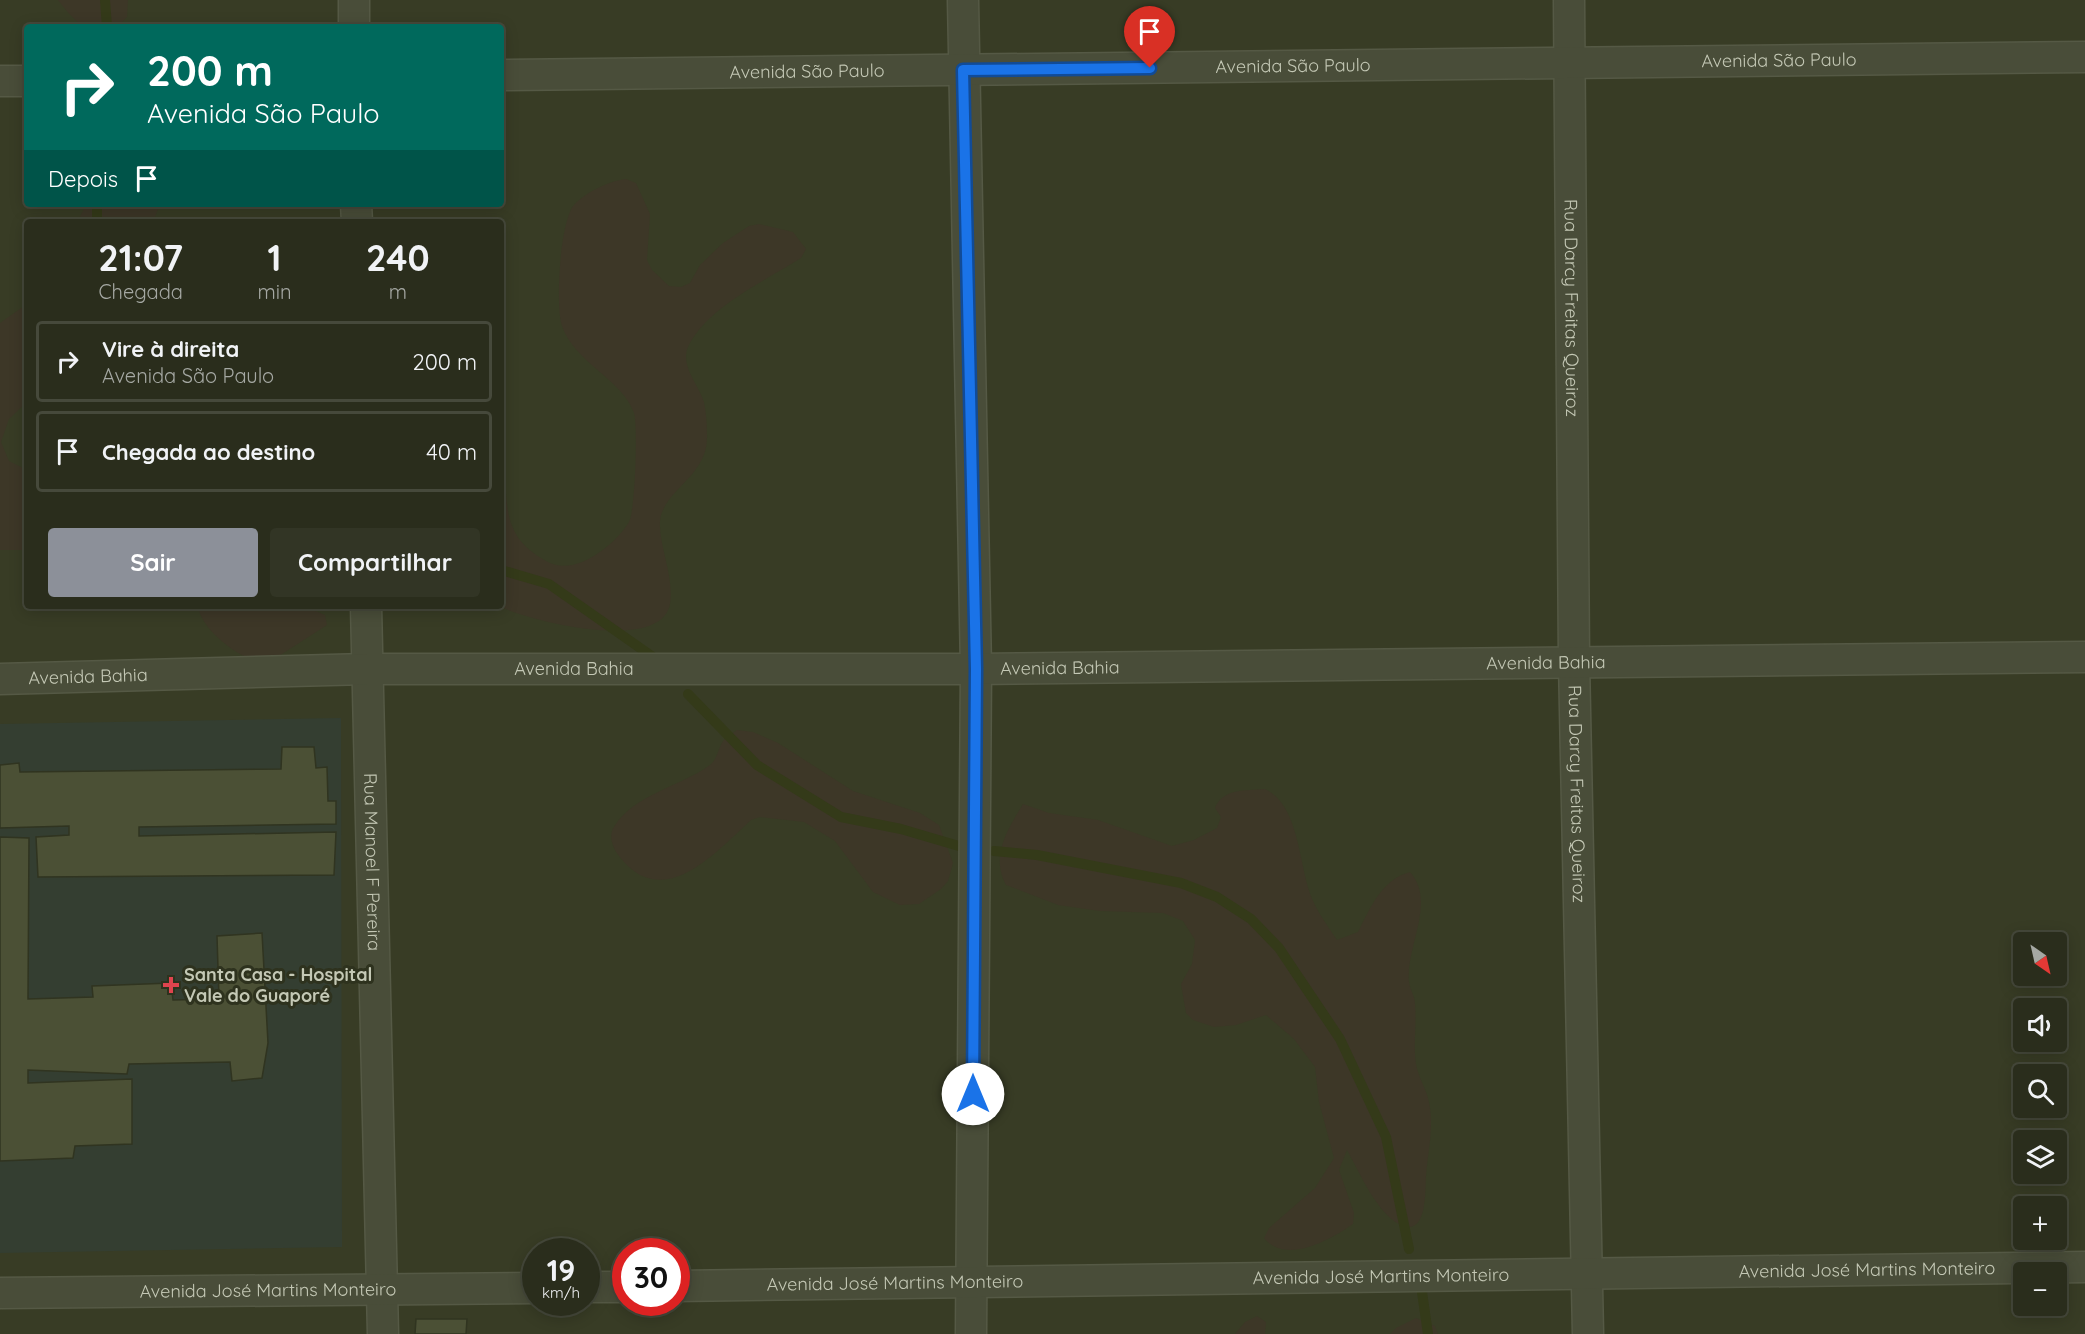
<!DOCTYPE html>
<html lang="pt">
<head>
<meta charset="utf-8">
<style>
	body { margin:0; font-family:Quicksand,sans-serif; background:#323525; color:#f1f3f6; height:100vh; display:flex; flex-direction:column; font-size:22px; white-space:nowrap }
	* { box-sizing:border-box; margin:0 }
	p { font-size:20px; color:#a5a8a3 }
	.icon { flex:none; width:33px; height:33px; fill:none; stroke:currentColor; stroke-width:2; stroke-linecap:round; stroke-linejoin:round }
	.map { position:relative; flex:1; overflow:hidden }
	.panel { position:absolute; left:24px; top:219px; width:480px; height:390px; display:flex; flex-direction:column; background:#2a2d1c; border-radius:6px; box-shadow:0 3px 15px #0003,0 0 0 2px #46493b }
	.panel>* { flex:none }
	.hud { position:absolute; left:24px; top:24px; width:480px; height:183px; border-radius:6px; box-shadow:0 3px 15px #0003,0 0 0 2px #46493b; background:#00695c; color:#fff; overflow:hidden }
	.needle { width:39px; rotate:146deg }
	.buttons { position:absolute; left:2013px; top:932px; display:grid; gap:12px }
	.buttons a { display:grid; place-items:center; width:54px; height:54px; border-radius:6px; background:#2a2d1c; box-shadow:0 3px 15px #0003,0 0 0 2px #46493b; font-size:30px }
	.speed { position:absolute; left:522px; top:1238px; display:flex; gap:12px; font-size:30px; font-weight:700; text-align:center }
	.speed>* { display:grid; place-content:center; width:78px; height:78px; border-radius:50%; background:#2a2d1c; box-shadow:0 3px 15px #0003,0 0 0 2px #46493b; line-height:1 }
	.speed small { font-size:15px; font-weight:400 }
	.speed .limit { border:9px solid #d22; background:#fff; color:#111 }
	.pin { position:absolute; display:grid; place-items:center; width:51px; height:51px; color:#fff; margin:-62px -26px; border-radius:50% 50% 50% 0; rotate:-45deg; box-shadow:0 0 6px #0007 }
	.pin .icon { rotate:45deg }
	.me { position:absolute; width:66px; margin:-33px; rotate:0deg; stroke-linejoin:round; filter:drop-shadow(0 0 4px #0008) }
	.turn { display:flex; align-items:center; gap:21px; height:126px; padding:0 24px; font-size:27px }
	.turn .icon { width:78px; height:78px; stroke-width:2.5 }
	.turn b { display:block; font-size:42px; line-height:51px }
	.then { display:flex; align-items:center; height:57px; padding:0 24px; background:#0003; gap:12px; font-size:22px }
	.eta { display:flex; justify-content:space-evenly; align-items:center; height:102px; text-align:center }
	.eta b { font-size:36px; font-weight:700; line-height:42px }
	.cta { display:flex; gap:12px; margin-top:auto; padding:12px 24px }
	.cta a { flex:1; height:69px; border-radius:6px; background:#8c9099; color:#fff; font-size:24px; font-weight:700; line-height:69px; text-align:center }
	.cta a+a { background:#323525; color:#f1f3f6 }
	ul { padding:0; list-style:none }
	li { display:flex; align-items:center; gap:18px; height:81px; margin:0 12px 9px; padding:0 12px; border:3px solid #46493b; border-radius:6px }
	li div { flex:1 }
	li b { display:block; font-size:22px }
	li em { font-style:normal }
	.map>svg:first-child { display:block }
	.medical { fill:#343e31 }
	.green { fill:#3d3727 }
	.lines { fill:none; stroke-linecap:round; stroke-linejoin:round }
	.stream { stroke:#343a19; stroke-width:10 }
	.building { fill:#4b5035; stroke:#303420; stroke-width:1.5 }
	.street-casing { stroke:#555945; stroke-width:33 }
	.street { stroke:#494d39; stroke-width:30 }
	.route-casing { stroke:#114b97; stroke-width:15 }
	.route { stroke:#1a73e8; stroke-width:10 }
	.health-dot { fill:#e0444e; stroke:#2e321e; stroke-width:2 }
	.labels { text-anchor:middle; stroke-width:6; stroke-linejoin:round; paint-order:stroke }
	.street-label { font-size:18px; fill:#c4c8b5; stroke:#2e321e }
	.poi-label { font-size:18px; font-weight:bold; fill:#c4c8b5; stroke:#2e321e; text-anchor:start }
</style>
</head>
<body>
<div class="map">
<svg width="2085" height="1334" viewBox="0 0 2085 1334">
	<rect width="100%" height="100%" fill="#383c25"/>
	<path class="medical" d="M341,718l1,529 -342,6v-529z"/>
	<g class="green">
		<path d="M58,0h70l-1,17 -8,8c-34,7 -41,1 -61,-25z"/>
		<path d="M626,179l10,4 14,31 -3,46 5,10 17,16 12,1 9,-4 10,-18 23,-22 26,-17 10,-2 34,8 13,17 -5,9c-36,23 -94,49 -113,89 -8,19 11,38 16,55 2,10 3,22 3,32 2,40 -37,52 -46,81 -6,23 14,60 9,89 -9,50 -141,17 -171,2l2,-142 3,3c4,43 -1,70 42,94 18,10 35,3 51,-7 11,-7 25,-20 32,-32 6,-10 9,-96 5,-109 -11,-33 -60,-51 -72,-87 -7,-20 -2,-105 12,-121 12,-13 35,-24 52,-26z"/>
		<path d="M84,204h76l-7,18h-76l8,-15z"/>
		<path d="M27,304v98l-18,17 -8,23 8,19 18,9v80h-27v-227z"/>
		<path d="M198,606c36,0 95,-7 127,9l2,10 -59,38c-24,0 -67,-32 -70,-57z"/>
		<path d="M737,730l16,2 25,11 75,48 67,22 19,12 14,38 -5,18 -7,8 -22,15 -19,1 -27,-13 -38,-51 -31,-19 -44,-5 -9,3c-35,32 -88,94 -132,36 -6,-7 -11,-21 -5,-29 20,-33 66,-40 96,-62 7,-5 8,-16 13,-24 3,-4 10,-8 14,-11z"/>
		<path d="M1265,789c36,17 33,79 48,112 6,13 16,27 24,39l21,-8c13,-25 23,-52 52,-60 27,30 -5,76 -1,110 1,8 6,14 6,22 2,20 -2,40 1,60 2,12 9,23 12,34 7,27 0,51 -2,78 -1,13 2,64 -27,48 -23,-12 -40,-53 -52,-74l-8,20 15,43 -1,11c-23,16 -67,41 -89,14l5,-10 46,-40 19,-30 -15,-56 -4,-35 -21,-28 -28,-24 -30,10 -22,2 -21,-7 -7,-7 -5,-29 11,-20 3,-24 -12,-19 -20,-8 -63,-2 -42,-6 -52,-20c-16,-29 2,-56 17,-81l26,9 49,7 74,26 22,-6 23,-12 4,-11 -6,-9c8,-20 30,-17 50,-19z"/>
		<path d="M1257,1316l9,6 -1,12h-30l10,-12z"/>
		<path d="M1416,1318l19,8 3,8h-48l6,-6z"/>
	</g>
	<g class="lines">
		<g class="stream">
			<path d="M105,0l2,27"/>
			<path d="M97,204v18"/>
			<path d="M501,570l48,14 104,73"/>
			<path d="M688,694l69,71 84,52 60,12 68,20"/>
			<path d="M994,851l43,4 144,28 36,14 34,22 28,29 61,91 46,98 23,112"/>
			<path d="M1422,1292l6,42"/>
		</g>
	</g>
	<g class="building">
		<path d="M282,747h32l2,21 11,-1 1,34h8v23l-197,3v9l197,-4 -2,43 -296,2 -2,-40 33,-2v-9l-69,2v-63l19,-2 1,9 261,-3z"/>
		<path d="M0,837l29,1 -1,161 65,-2 -1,-11 79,-3 2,17 46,-1 -2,-63 45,-3 6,110 -6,35 -30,3 -2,-19 -101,2 -2,10 -99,-4v13l104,-4v65l-57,2 -2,12 -73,3z"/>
		<path d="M416,1319h51l-1,15h-51z"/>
	</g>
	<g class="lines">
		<g class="street-casing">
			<g id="street">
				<path d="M963,0l13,669 -5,665"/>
				<path id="s1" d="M1569,0l5,662 14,672"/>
				<path d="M354,27v-27"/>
				<path id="s2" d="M501,75l1584,-18"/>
				<path d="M0,81h27"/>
				<path d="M356,204l1,18"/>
				<path id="s3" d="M366,606l17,728"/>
				<path id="s4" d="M0,679l367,-10h609l1109,-12"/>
				<path id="s5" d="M676,1286l1409,-19"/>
				<path d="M586,1287h40"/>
				<path id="s6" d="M0,1293l536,-5"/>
			</g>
		</g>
		<use href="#street" class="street"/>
	</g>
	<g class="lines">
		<g class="route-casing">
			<path id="route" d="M973,1094l3,-425 -13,-599 187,-2"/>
		</g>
		<use href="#route" class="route"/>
	</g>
	<path class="health-dot" d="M168 976h6v6h6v6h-6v6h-6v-6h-6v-6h6z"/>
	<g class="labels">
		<g class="street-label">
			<text dy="6" stroke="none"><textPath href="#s2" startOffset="1278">Avenida São Paulo</textPath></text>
			<text dy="6" stroke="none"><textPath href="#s2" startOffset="792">Avenida São Paulo</textPath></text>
			<text dy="6" stroke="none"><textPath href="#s2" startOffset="306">Avenida São Paulo</textPath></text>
			<text dy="6" stroke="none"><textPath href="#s1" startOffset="308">Rua Darcy Freitas Queiroz</textPath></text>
			<text dy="6" stroke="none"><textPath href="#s4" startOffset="1546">Avenida Bahia</textPath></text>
			<text dy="6" stroke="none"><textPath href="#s4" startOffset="1060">Avenida Bahia</textPath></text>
			<text dy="6" stroke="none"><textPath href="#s4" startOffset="574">Avenida Bahia</textPath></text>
			<text dy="6" stroke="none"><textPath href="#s4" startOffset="88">Avenida Bahia</textPath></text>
			<text dy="6" stroke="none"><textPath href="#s1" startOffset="794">Rua Darcy Freitas Queiroz</textPath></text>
			<text dy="6" stroke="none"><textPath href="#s3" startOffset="256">Rua Manoel F Pereira</textPath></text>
			<text dy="6" stroke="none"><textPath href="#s5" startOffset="1191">Avenida José Martins Monteiro</textPath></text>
			<text dy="6" stroke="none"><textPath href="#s5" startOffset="705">Avenida José Martins Monteiro</textPath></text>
			<text dy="6" stroke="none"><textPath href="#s5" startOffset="219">Avenida José Martins Monteiro</textPath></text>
			<text dy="6" stroke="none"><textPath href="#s6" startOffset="268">Avenida José Martins Monteiro</textPath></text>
		</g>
		<g class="poi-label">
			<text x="184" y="981">Santa Casa - Hospital<tspan x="184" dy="21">Vale do Guaporé</tspan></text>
		</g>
	</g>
</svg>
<div class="buttons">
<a><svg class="needle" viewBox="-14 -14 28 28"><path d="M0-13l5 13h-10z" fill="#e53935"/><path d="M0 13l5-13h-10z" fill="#a5a8a3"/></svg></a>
<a><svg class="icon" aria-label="sound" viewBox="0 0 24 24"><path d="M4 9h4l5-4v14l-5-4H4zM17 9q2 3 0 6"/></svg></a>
<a><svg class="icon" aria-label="search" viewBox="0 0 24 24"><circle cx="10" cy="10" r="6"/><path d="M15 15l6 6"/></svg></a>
<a><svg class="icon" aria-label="layers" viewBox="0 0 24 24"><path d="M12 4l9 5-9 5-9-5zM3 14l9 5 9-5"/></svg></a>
<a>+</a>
<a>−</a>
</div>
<div class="speed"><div>19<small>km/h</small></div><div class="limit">30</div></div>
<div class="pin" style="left:1150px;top:68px;background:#d93025"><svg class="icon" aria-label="arrive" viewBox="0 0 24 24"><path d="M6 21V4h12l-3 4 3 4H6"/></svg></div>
<svg class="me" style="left:973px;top:1094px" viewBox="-20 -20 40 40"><circle r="19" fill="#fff"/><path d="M0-13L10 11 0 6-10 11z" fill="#1a73e8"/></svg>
<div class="hud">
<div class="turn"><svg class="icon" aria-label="right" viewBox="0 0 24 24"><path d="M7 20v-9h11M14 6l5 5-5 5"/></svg><div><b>200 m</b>Avenida São Paulo</div></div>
<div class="then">Depois<svg class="icon" aria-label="arrive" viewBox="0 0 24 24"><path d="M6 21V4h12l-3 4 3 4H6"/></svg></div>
</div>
<section class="panel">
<div class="eta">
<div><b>21:07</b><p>Chegada</p></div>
<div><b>1</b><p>min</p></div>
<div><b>240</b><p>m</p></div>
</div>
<ul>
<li><svg class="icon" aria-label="right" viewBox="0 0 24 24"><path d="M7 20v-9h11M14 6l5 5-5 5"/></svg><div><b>Vire à direita</b><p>Avenida São Paulo</p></div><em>200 m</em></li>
<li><svg class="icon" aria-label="arrive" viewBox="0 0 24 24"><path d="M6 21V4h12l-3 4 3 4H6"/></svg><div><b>Chegada ao destino</b></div><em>40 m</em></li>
</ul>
<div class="cta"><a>Sair</a><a>Compartilhar</a></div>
</section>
</div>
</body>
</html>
